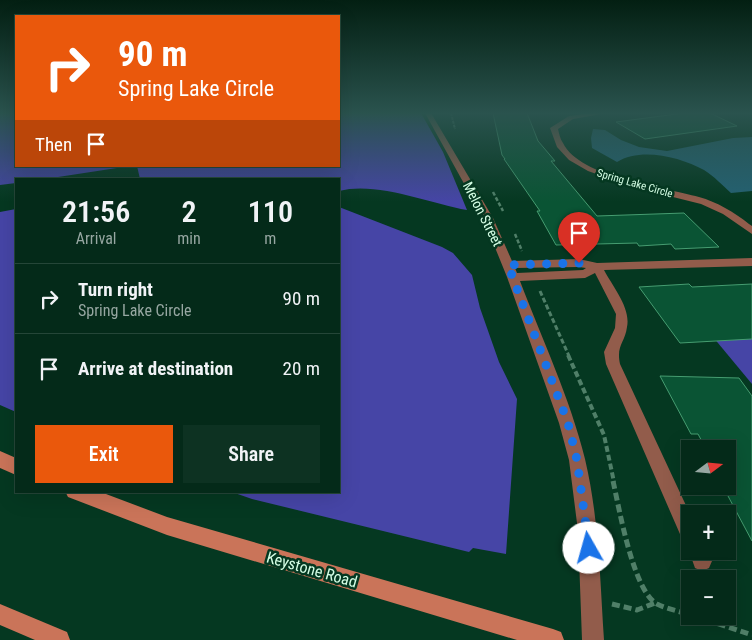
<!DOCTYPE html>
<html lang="en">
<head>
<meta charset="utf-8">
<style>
	body { margin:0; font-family:"Roboto Condensed",sans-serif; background:#0d3222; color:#f1f3f6; height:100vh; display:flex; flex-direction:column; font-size:19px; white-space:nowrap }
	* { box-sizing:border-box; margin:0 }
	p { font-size:16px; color:#97a7a2 }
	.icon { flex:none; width:28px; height:28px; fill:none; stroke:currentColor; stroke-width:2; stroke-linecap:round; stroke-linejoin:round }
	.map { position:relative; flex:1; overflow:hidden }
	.details { position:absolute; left:15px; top:178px; width:325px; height:315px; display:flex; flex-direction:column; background:#042a19; border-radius:0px; box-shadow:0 5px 20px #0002,0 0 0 1px #254638 }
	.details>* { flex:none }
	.top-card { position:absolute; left:15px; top:15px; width:325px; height:152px; border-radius:0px; box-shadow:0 5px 20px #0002,0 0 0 1px #254638; background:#ea580c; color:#fff; overflow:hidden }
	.needle { width:32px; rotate:74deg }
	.buttons { position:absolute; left:681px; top:440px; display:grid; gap:10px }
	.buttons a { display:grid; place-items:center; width:55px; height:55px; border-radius:0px; background:#042a19; box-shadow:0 5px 20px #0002,0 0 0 1px #254638; font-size:25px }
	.pin { position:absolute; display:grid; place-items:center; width:42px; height:42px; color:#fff; margin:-51px -21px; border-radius:50% 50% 50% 0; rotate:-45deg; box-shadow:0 0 5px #0007 }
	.pin .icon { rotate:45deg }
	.me { position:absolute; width:55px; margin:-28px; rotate:353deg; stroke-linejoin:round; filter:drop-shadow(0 0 4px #0008) }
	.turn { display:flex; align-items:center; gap:18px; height:105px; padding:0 20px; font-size:22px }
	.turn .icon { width:65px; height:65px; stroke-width:2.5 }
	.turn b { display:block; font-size:35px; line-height:42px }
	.then { display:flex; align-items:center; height:48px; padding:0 20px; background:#0003; gap:10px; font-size:19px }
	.eta { display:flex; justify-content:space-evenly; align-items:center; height:85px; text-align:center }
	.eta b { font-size:30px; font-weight:600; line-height:35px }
	.cta { display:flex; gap:10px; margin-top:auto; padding:10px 20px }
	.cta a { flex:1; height:58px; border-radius:0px; background:#ea580c; color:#fff; font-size:20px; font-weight:600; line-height:58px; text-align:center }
	.cta a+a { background:#0d3222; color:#f1f3f6 }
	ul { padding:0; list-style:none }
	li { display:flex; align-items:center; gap:15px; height:70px; padding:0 20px; border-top:1px solid #254638 }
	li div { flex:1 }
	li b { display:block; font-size:19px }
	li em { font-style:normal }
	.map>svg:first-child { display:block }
	.green { fill:#4645a6 }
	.water { fill:#246172 }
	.building { fill:#0a5434; stroke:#469d71 }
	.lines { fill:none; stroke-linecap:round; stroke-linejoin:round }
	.path-far4 { stroke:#507f68; stroke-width:2; stroke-dasharray:3 1; stroke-linecap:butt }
	.path-far3 { stroke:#507f68; stroke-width:2.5; stroke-dasharray:4 2; stroke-linecap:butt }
	.path-far2 { stroke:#507f68; stroke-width:3; stroke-dasharray:5 2.5; stroke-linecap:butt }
	.path-far1 { stroke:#507f68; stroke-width:4; stroke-dasharray:6 3; stroke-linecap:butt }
	.path { stroke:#507f68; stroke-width:5; stroke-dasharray:8 4; stroke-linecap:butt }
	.minor { fill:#925c4b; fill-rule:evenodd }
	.secondary { fill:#ca7459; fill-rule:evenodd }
	.route { stroke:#1a73e8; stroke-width:9; stroke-dasharray:0 16.2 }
	.labels { text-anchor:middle; stroke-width:5; stroke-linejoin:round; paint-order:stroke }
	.far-street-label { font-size:11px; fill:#d5fee5; stroke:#053821 }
	.street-label { font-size:14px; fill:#d5fee5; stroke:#053821 }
	.near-street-label { font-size:16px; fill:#d5fee5; stroke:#053821 }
</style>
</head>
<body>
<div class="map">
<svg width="752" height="640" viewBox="0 0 752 640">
	<rect width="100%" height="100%" fill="#053821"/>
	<g class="green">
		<path d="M0,113h16v53h114l-85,13h-29v4l-16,2z"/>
		<path d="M339,113h82l22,39 24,58c-38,-7 -91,-29 -128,-19v-12h-199l-3,-13h202z"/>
		<path d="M339,207l103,40 11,6 19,22 8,33 19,54 18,37 -11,155 -33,-6 -4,4 -217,-53 -23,-8h110z"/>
		<path d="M16,209v203l-16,-7v-193z"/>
		<path d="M752,332v52l-39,-47z"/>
	</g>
	<path class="water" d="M593,129l12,1 16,10 18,7 28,4 66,-13 19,-1v54l-21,2c-8,-7 -17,-17 -27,-23 -24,-13 -63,-23 -87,-8l-25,-14 -1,-10z"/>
	<g class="building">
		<path d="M493,113h34l11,28 17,20h-4l46,55 87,-3 35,34 -44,2 -4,-5 -32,2 -2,-3 -81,2 -19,-34h3l-36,-52h1l-3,-4z"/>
		<path d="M684,113h26l27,13 -92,13 -29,-17z"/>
		<path d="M689,284l3,3 60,-3v55l-72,4 -41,-56z"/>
		<path d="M660,376l79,2 13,18v145l-24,-45v-47h-22l-8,-15h-7z"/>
	</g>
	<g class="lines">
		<path class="path-far4" d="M451,113l4,16"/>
		<g class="path-far3">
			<path d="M493,192l10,19"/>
			<path d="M515,234l7,17"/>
		</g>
		<path class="path-far2" d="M540,291l29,65"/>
		<path class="path-far1" d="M568,355l36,80 10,47"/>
		<g class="path">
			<path d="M613,481c6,26 20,110 44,123 10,5 22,7 33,11"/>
			<path d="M612,604l25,6 18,-7"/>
			<path d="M695,616l57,19"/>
		</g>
		<g class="minor">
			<path d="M425,113h6l62,105 19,43 67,-2 18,4 155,-5v8l-148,4c9,17 27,38 23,57 -2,16 -11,18 -7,37l70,150v29l-7,-2 -77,-177 -2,-12 11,-24 1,-14 -21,-41 -10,5 -65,3c22,58 50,117 65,178 14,59 15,121 19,181h-22l-4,-109 -9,-71 -10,-37 -52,-146 -24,-59zM579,267l7,1 -3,2 -66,3 -2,-5z"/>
			<path d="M590,113h17l-34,6 -15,10c1,4 2,10 5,14 17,35 101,44 136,54 18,5 35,15 50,27l3,2v8l-29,-20 -22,-10 -68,-17 -45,-16 -19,-11 -12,-13 -7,-19 19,-12z"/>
			<path d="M690,547v4h18l4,10 -3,7 -7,3 -7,-3 -6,-17z"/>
		</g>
		<g class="secondary">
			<path d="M0,451l16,7v17l-16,-7z"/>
			<path d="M65,491h33l69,26 386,112 8,3 3,8h-47l-350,-105 -99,-38z"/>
			<path d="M0,604l67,28 3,8h-35l-35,-15z"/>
		</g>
	</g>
	<linearGradient id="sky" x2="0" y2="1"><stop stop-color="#031f12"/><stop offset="0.56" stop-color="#2a534e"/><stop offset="1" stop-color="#2a534e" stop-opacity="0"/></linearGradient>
	<rect width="752" height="202" fill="url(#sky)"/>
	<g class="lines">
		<path class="route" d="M579,263l-71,2 60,158 9,37 12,88"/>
	</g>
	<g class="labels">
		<g class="far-street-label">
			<text transform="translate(635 183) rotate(16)" y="4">Spring Lake Circle</text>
		</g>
		<g class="street-label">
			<text transform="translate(483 214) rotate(63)" y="5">Melon Street</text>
		</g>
		<g class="near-street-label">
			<text transform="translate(312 569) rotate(16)" y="6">Keystone Road</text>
		</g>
	</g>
</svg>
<div class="buttons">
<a><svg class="needle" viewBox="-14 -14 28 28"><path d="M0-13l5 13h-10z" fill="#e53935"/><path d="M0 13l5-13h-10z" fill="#97a7a2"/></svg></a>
<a>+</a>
<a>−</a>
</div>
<div class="pin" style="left:579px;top:263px;background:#d93025"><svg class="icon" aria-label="arrive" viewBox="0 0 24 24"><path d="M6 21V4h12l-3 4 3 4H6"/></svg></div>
<svg class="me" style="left:589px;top:548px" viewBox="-20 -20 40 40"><circle r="19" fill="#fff"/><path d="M0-13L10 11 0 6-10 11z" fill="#1a73e8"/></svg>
<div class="top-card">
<div class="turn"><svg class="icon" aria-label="right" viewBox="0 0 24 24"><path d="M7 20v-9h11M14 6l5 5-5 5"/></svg><div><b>90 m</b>Spring Lake Circle</div></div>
<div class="then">Then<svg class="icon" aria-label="arrive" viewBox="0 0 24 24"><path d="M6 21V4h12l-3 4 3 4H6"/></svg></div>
</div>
<section class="details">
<div class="eta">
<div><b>21:56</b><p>Arrival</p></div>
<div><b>2</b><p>min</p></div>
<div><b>110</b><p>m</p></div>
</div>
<ul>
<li><svg class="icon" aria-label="right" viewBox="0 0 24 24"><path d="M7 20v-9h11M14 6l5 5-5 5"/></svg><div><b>Turn right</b><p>Spring Lake Circle</p></div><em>90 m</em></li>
<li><svg class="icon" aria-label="arrive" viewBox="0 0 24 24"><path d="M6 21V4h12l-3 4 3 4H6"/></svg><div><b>Arrive at destination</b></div><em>20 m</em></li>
</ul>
<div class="cta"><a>Exit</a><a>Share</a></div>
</section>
</div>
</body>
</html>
